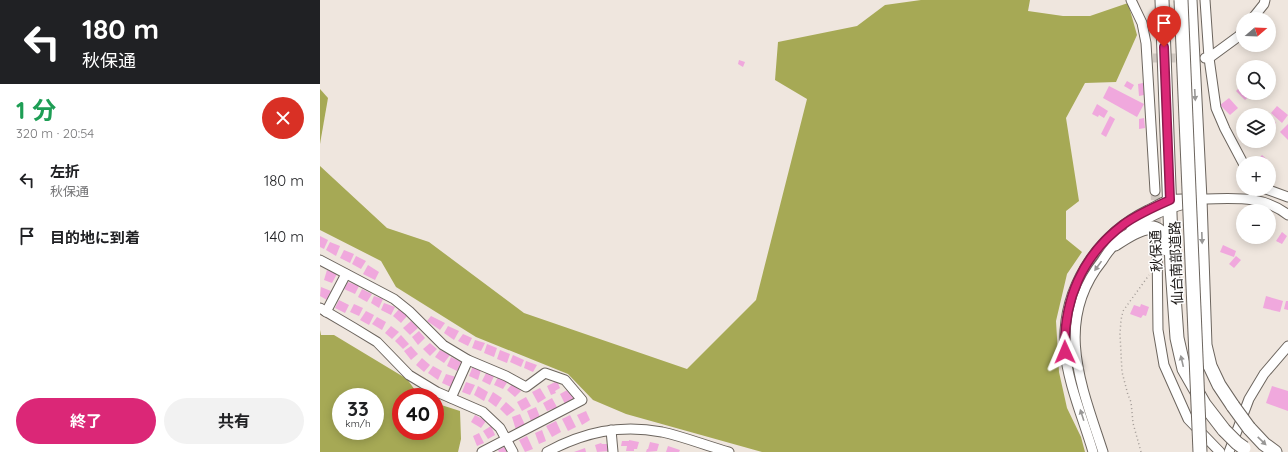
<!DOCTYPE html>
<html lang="ja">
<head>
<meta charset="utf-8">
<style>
	body { margin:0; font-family:Quicksand,"Noto Sans JP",sans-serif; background:#f2f2f2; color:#202124; height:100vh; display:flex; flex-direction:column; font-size:15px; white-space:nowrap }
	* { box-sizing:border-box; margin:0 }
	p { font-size:13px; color:#757577 }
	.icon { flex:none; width:22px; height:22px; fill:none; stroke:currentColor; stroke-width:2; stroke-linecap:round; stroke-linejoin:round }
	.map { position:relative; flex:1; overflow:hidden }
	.details { display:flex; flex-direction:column; background:#fff; width:320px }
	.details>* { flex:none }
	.guide { background:#202124; color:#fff; overflow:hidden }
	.needle { width:26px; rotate:71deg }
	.buttons { position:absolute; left:916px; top:12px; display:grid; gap:8px }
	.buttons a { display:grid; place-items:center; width:40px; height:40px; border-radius:50%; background:#fff; box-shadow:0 2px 10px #0003; font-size:20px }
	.speed { position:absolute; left:12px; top:388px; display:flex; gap:8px; font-size:20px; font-weight:700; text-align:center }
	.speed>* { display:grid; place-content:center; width:52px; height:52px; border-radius:50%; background:#fff; box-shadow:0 2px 10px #0003; line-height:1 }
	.speed small { font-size:10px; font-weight:400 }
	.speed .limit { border:6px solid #d22; background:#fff; color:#111 }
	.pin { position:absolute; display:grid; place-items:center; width:34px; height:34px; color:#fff; margin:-41px -17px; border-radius:50% 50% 50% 0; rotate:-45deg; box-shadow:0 0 4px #0007 }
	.pin .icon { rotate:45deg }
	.me { position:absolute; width:44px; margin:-22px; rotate:359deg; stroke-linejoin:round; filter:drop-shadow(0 0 3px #0008) }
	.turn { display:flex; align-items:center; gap:14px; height:84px; padding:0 16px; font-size:18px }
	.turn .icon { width:52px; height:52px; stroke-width:2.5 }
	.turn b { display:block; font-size:28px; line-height:34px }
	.round { display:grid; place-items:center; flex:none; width:42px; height:42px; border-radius:21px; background:#f2f2f2 }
	.summary { display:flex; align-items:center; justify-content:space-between; height:68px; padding:0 16px }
	h1 { font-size:24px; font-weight:700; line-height:30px; color:#1e9e55 }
	.primary-button { display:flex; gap:8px; margin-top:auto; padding:8px 16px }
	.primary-button a { flex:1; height:46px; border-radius:24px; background:#db2777; color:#fff; font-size:16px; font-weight:700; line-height:46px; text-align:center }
	.primary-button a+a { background:#f2f2f2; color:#202124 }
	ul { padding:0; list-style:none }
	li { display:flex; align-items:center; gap:12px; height:56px; padding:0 16px }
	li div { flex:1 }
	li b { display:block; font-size:15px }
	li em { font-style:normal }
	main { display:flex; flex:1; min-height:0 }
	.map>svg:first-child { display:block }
	.forest { fill:#a6a955; fill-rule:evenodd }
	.building { fill:#f0a8dd }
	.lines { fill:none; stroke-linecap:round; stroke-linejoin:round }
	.minor-tunnel { stroke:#cfc7c0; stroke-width:9; stroke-dasharray:9 4.5; stroke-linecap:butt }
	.minor-casing { stroke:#6c655e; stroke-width:11 }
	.highway-casing { stroke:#6c655e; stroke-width:15 }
	.path { stroke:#a29b96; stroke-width:1.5; stroke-dasharray:1 3; stroke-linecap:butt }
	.minor { stroke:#fff; stroke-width:9 }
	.highway { stroke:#fff; stroke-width:13 }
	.highway-bridge-casing { stroke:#6c655e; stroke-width:15; stroke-linecap:butt }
	.highway-bridge { stroke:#fff; stroke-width:13 }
	.oneway { fill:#989796 }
	.route-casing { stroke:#8e194d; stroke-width:10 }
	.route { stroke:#db2777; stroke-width:7 }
	.labels { text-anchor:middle; stroke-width:3; stroke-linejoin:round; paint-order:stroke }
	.street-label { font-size:14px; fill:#1a1715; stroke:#fff }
</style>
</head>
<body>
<main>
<section class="details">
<div class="guide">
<div class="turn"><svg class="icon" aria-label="left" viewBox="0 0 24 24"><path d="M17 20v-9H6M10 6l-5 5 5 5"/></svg><div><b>180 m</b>秋保通</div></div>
</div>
<div class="summary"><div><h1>1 分</h1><p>320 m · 20:54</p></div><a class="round" style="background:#d93025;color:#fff"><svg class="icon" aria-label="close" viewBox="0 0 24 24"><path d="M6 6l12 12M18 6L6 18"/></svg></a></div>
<ul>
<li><svg class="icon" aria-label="left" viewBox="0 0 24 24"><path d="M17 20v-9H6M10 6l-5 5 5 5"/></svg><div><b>左折</b><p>秋保通</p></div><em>180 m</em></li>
<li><svg class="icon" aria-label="arrive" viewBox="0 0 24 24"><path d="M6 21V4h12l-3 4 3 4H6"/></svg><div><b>目的地に到着</b></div><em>140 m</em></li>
</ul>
<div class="primary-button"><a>終了</a><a>共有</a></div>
</section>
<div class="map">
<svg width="968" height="452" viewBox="0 0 968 452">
	<rect width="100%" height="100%" fill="#efe6de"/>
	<g class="forest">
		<path d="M601,0h109l-2,11 35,5h27l38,-13 9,32 -21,47 -31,1 -19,35 13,83 -13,10v28l16,13 -15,22 -11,47 3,51 8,36 14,29 4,15h-323l-136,-38 -33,-14 -25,-26 -92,-37 -80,-50 -15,-26 -61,-31v-64l67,62 42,14 95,71 163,56 69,-69 51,-201 -32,-19 3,-38 79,-16 28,-21z"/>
		<path d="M0,89l8,9 -8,46z"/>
		<path d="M0,330l1,5h13l73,44 13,18h-19v34h34v-28l25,8 1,28 -3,13h-138zM21,397h34v34h-34z"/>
	</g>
	<g class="building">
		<path d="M419,60l6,2 -2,5 -5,-3z"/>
		<path d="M807,81l7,4 -3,5 -7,-4z"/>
		<path d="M823,83l1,12 -5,1 -1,-12z"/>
		<path d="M923,84v9h10l-8,7 -9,-9z"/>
		<path d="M789,86l35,18 -7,13 -34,-19z"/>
		<path d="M909,98l9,10 -8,7 -10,-10z"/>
		<path d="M777,104l11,7 -4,7 -5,-3 -1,2 -6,-3z"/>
		<path d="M957,106l11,9 -6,8 -11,-10z"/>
		<path d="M790,116l5,3 -9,18 -5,-3z"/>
		<path d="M949,116l7,7 -5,5 -2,-2z"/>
		<path d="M824,118l1,10 -6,1v-10z"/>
		<path d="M968,124v16l-8,-8z"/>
		<path d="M942,155l9,8 -2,3v-3h-15z"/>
		<path d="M962,232l5,4 -5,8 -6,-3z"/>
		<path d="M0,236l8,4 -4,9 -4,-2z"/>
		<path d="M10,242l10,4 -4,10 -10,-6z"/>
		<path d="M903,245l13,6 -2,6 -14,-5z"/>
		<path d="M24,250l10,4 -4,9 -10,-5z"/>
		<path d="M36,256l10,5 -5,8 -9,-5z"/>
		<path d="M916,256l5,4 -7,8 -5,-4z"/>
		<path d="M48,265l11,7 -4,8 -12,-6z"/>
		<path d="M7,270l10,4 -5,9 -8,-3z"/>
		<path d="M28,282l11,4 -4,8 -11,-5z"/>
		<path d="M1,287l10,4 -4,9 -7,-4z"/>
		<path d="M42,289l10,5 -5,8 -9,-5z"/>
		<path d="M54,296l9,3 -4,9 -8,-5z"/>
		<path d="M946,296l17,5 -3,11 -17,-4z"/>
		<path d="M19,300l10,5 -4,8 -10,-5z"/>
		<path d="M966,301h2v9l-4,-1z"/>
		<path d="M64,303l11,4 -4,8 -10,-5z"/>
		<path d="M34,304l9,4 -4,8 -9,-4z"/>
		<path d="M821,304l8,3 -3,9 -3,-1 -2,3 -11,-4 4,-9 6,2z"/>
		<path d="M79,309l8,7 -6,7 -8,-7z"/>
		<path d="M46,311l8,4 -5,10 -9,-5z"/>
		<path d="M111,316l14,7 -5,7 -13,-9z"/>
		<path d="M57,317l9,5 -4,8 -10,-6z"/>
		<path d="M91,321l7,7 -8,7 -7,-7z"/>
		<path d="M71,326l8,6 -7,7 -7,-6z"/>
		<path d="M128,326l11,5 -5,9 -10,-7z"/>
		<path d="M99,331l6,7 -7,7 -6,-8z"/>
		<path d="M143,334l9,4 -4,8 -10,-5z"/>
		<path d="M81,335l8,9 -6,5 -8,-8z"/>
		<path d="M155,340l10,3 -4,8 -9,-3z"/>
		<path d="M110,343l7,6 -7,7 -7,-7z"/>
		<path d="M167,344l10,4 -3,9 -10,-4z"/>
		<path d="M91,346l7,8 -7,6 -7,-9z"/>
		<path d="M120,350l10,5 -6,8 -9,-6z"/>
		<path d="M180,350l10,4 -3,9 -10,-4z"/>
		<path d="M193,355l11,5 -3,7 -11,-5z"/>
		<path d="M131,357l10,5 -4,9 -10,-5z"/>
		<path d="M102,358l8,7 -6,7 -8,-7z"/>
		<path d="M206,361l11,4 -4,7 -9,-4z"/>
		<path d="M113,366l9,5 -4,9 -10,-7z"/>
		<path d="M153,366l8,4 -3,10 -9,-4z"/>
		<path d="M167,371l8,3 -5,11 -8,-4z"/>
		<path d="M126,374l10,3 -5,10 -9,-4z"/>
		<path d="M178,377l10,4 -5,8 -9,-4z"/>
		<path d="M237,381l3,7 -5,3 1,2 -5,2 -4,-9z"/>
		<path d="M146,382l9,3 -5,10 -8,-3z"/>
		<path d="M192,384l9,7 -6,6 -8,-7z"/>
		<path d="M158,386l10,6 -4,9 -10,-6z"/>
		<path d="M952,386l16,5v20l-22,-8z"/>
		<path d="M220,388l6,10 -8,5 -6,-11z"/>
		<path d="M249,389l5,10 -9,5 -5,-10z"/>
		<path d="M173,392l9,6 -6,9 -8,-6z"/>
		<path d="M206,397l5,9 -9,5 -5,-9z"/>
		<path d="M232,398l6,11 -5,2 -1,-2 -5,2 -4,-8z"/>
		<path d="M186,402l9,8 -8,6 -7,-7z"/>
		<path d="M216,407l4,10 -9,4 -4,-10z"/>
		<path d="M266,411l4,9 -8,5 -5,-10z"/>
		<path d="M200,414l5,11 -9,5 -4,-13z"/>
		<path d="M155,415l11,6 -5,7 -10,-6z"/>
		<path d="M250,415l6,12 -8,4 -6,-12z"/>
		<path d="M236,421l5,11 -9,5 -6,-11z"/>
		<path d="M171,426l4,9 -7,4 -5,-8z"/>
		<path d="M222,430l4,11 -7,3 -4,-11z"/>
		<path d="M159,433l5,10 -7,3 -4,-10z"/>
		<path d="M207,436l6,13 -8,3 -6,-12z"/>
		<path d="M309,440l10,2 -2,7h-3v2h-8l1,-5h-6l1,-5h7z"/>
		<path d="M330,442l9,2 -2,7 -11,1 1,-3h1z"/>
		<path d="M281,443l1,1h5l2,7 -12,1 -2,-7z"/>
		<path d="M348,446l12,4 -1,2h-13z"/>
		<path d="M184,447l3,5h-8l-1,-2z"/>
		<path d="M265,448l1,4h-12z"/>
	</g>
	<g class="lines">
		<g class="minor-tunnel">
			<path d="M833,58h35"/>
			<path d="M835,191l2,43"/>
		</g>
		<g class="minor-casing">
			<g id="minor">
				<path d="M811,0l11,23 4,20 9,148"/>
				<path d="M885,0l4,58 7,50 9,21 18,34"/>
				<path d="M932,19l12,-15 1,-4"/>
				<path d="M885,58h4l30,-22 4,-5"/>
				<path d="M946,189l22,8"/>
				<path d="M811,230c16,-14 37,-22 58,-27"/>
				<path d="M837,244l1,86 6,35 24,54 32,33"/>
				<path d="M0,260l74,39 15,12 34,34 25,15 38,16 20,11 19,-14 20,7 17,20 -100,52"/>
				<path d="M0,308l34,20 23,14 32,33 28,17 46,20 17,16 13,24"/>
				<path d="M6,312l20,-38"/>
				<path d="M131,398l17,-38"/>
				<path d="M291,430l2,22"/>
				<path d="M227,452c37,-20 73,-28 115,-20 23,5 45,14 67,20"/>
				<path d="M773,452c-9,-31 -26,-71 -28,-102 -4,-60 30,-114 83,-140 7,-3 15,-9 22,-10 10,-2 21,0 31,-1 30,0 61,-5 87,16"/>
				<path d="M783,452c-21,-65 -50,-130 -1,-191 5,-8 10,-15 17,-21"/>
				<path d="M909,452l20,-53 15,-25 24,-28"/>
			</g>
		</g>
		<g class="highway-casing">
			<g id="highway">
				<path d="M842,0l10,267 5,71 7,31 20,35 20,26"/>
				<path d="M870,0l10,199 5,146 5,21 9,19 14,21"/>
				<path d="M795,244c18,-12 47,-32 52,5"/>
				<path d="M929,428l15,16 11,8"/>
			</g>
		</g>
		<path class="path" d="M821,452l-8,-29 -2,-21 -3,-7 -6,-23 -2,-38 1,-14 2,-9 26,-36"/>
		<use href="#minor" class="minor"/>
		<use href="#highway" class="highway"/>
		<g class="highway-bridge-casing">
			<g id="highway-bridge">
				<path d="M861,0l19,452"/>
				<path d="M913,406l16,22"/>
				<path d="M904,430l13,13 7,5"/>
			</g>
		</g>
		<use href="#highway-bridge" class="highway-bridge"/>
	</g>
	<defs><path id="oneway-solid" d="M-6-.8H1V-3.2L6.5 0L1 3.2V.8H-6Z"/></defs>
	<g class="oneway">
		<use href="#oneway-solid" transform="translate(875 95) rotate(87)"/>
		<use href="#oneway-solid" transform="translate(882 238) rotate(88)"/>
		<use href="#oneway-solid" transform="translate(778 266) rotate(126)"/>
		<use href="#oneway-solid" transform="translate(862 361) rotate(-103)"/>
		<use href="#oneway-solid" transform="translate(762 415) rotate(-108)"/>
		<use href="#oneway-solid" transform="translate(942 441) rotate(44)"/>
	</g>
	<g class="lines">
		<g class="route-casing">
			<path id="route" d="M745,352c-2,-51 17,-97 59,-128 14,-10 30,-17 46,-24l-6,-153"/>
		</g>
		<use href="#route" class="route"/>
	</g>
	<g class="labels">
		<g class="street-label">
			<text transform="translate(836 251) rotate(-92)" y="5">秋保通</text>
			<text transform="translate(856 263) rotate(-92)" y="5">仙台南部道路</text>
		</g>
	</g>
</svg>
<div class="buttons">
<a><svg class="needle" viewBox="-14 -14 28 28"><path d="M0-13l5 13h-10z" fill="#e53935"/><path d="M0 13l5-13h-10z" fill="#757577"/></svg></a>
<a><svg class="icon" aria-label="search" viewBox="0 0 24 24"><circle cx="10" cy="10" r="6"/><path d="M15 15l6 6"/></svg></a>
<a><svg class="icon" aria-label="layers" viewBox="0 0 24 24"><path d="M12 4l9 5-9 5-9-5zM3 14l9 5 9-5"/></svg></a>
<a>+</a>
<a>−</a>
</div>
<div class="speed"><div>33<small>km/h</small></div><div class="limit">40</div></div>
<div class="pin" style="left:844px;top:47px;background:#d93025"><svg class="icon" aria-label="arrive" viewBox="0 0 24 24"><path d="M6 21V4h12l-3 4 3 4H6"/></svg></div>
<svg class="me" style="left:745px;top:352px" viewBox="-20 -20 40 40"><path d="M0-17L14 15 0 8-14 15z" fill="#db2777" stroke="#fff" stroke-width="4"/></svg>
</div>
</main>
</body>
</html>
